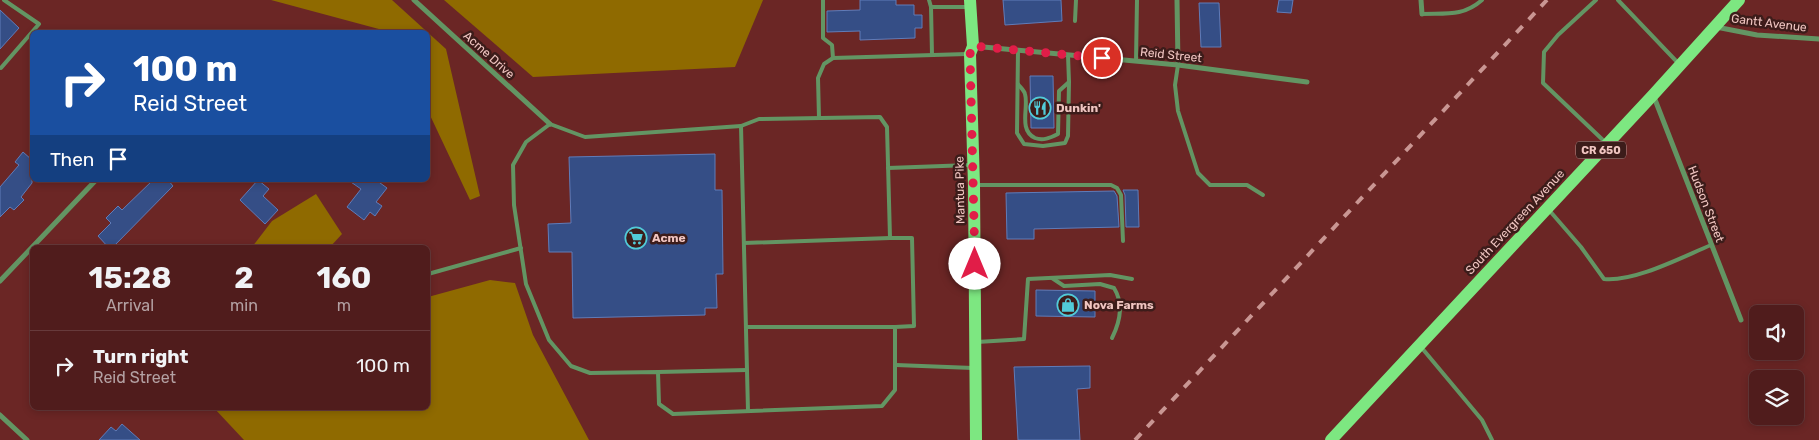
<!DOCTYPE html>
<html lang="en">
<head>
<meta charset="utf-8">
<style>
	body { margin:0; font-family:Rubik,sans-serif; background:#5a2929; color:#f1f3f6; height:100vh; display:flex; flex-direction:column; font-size:19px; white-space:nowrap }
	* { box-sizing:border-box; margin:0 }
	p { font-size:16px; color:#b4a1a3 }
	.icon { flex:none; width:28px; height:28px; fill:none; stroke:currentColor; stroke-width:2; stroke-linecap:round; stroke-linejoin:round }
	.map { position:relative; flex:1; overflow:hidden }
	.sheet { position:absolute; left:30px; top:245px; width:400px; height:165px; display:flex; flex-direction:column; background:#501c1c; border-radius:8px; box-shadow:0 2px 8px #0003,0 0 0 1px #673a3b }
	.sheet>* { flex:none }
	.banner { position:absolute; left:30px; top:30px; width:400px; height:152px; border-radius:8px; box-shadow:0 2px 8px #0003,0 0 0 1px #673a3b; background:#1a4fa0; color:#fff; overflow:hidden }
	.fabs { position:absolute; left:1749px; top:305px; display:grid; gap:10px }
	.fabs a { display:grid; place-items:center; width:55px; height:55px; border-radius:8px; background:#501c1c; box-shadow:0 2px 8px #0003,0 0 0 1px #673a3b; font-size:25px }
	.pin { position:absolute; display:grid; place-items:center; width:42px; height:42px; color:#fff; margin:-21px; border:2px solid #fff; border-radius:50%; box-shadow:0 1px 5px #0007 }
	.me { position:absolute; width:55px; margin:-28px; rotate:0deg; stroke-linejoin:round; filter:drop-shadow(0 0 4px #0008) }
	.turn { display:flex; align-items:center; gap:18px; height:105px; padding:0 20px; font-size:22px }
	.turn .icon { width:65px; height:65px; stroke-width:2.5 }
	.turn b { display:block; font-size:35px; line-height:42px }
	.then { display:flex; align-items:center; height:48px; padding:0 20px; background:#0003; gap:10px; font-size:19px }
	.eta { display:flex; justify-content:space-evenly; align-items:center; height:85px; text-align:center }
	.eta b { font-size:30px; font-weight:700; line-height:35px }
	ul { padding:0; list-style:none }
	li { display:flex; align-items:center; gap:15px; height:70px; padding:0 20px; border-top:1px solid #673a3b }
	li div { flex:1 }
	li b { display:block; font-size:19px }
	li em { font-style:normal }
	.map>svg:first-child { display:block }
	.forest { fill:#8f6a00 }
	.building { fill:#354e86; stroke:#607cb9 }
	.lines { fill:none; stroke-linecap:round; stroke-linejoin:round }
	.service { stroke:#639563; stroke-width:4 }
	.minor { stroke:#639563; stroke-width:5 }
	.primary { stroke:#7de781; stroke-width:12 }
	.rail { stroke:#c99693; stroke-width:4; stroke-dasharray:9 9; stroke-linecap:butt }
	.route { stroke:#e11d48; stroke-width:9; stroke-dasharray:0 16.2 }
	.labels { text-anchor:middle; stroke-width:5; stroke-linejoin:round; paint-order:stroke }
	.shield { fill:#3c1c1a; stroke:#ba928f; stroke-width:1 }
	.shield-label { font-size:11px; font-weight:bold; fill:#f0c5c1 }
	.street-label { font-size:12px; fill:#f0c5c1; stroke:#3c1c1a }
	.poi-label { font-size:12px; font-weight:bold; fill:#f0c5c1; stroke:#3c1c1a; text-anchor:start }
</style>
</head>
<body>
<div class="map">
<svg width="1819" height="440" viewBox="0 0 1819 440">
	<rect width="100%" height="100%" fill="#6b2625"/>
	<g class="forest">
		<path d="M271,0h121l54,49 34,147 -10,4 -42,-89v-79h-38z"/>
		<path d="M444,0h319l-28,67 -202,10z"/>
		<path d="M316,194l26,40 -12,13h-78l20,-26z"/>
		<path d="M490,280l25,3 18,52 56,105h-345l-30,-32h214v-111z"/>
	</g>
	<g class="building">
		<path d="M860,0h36v5h18v10h8v13h-7v10l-55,2v-9l-33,1v-21l33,-1z"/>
		<path d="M1003,0h58l1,21 -57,4z"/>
		<path d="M1279,0h14l-2,13 -14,-1z"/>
		<path d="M1199,3h20l2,44h-20z"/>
		<path d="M0,10l19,18 -19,21z"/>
		<path d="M1030,76h23l1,52h-23z"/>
		<path d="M23,152l9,8v23l-11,14 3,3 -10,10 -4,-3 -10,10v-30l19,-22 -4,-3z"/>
		<path d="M715,154v36h7l1,84h-7l1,34h-12v7l-132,3 -1,-66h-23l-1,-28 23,-1 -2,-66z"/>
		<path d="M153,180h15l5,6 -61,62h-3l-11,-12 13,-13 -5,-5 12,-12 4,4z"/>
		<path d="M258,180l11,9 -6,7 15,14 -13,14 -25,-24z"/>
		<path d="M348,180h28l11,8 -11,14 6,4 -7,10 -5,-4 -6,8 -17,-13 14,-18z"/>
		<path d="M1123,190h15l1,37h-13l-1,-32z"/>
		<path d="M1114,191l3,5 2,31 -85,2v10h-27l-1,-46z"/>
		<path d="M1036,290l59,1v26l-59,-1z"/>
		<path d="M1090,366v22l-13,1 3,51h-62l-4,-73z"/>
		<path d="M122,424l18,16h-41l12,-13 5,4z"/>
	</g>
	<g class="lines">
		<g class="service">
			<path d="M823,0v38l9,7 1,13"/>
			<path d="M929,0l2,7 1,48"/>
			<path d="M1596,0l-38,35 -14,17 -1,31 62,59"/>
			<path d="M1618,0l61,64"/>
			<path d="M931,7h38"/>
			<path d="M1422,14c23,-1 41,3 60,-14"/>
			<path d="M1075,21l1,-21"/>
			<path d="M1018,50l-1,83 7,11 19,2 22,-3 3,-7 1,-54 -1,-27"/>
			<path d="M1136,61l1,-61"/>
			<path d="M1178,65l-3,20 3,26 20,62 12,12h37l16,10"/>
			<path d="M1,68l38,-44 -35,-24"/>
			<path d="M1018,84c2,3 6,6 7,10 4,13 -7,36 10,44 8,3 15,0 23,-4l1,-43 10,-9"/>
			<path d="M880,117l7,10 3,111h22l2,88 -19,1v63l-13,16 -209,8 -14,-10 -1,-32 -68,1 -19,-7 -22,-26 -23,-56 -12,-79 -1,-40 13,-23 24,-18 35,13 156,-11 18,-7z"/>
			<path d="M819,118l-1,-40 6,-14 9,-6 134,-4"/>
			<path d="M741,126l7,285"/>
			<path d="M888,168l82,-3"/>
			<path d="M977,185h134l6,3 4,7 2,46"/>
			<path d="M1549,210l32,37 23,32c31,3 78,-22 107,-34"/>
			<path d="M744,243l146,-5"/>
			<path d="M428,274l93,-26"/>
			<path d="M1052,278l12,8 36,-2 14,4c10,16 6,34 -2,50"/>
			<path d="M746,327h149"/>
			<path d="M977,342l47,-3 4,-60 82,-4 22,4"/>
			<path d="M1421,347l61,73 10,20"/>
			<path d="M896,365l77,3"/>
			<path d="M658,372l89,-2"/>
		</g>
		<g class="minor">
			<path d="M414,0l136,124"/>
			<path d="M1177,0l1,65"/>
			<path d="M1421,0l1,14"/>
			<path d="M1716,27l41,8 62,4"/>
			<path d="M973,46l205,19 129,17"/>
			<path d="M1654,97l87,223"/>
			<path d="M0,281l96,-101"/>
			<path d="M0,415l27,25"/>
		</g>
		<g class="primary">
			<path d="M970,0l3,46 -3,8 4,131 2,255"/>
			<path d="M1331,440l322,-345 86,-95"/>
		</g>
		<path class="rail" d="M1135,440l412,-440"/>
	</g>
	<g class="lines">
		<path class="route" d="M975,264l-5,-210 3,-8 129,12"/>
	</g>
	<defs>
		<g id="restaurant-ring" transform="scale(1.125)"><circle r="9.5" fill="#3c1c1a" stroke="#52cbd8" stroke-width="1.5"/><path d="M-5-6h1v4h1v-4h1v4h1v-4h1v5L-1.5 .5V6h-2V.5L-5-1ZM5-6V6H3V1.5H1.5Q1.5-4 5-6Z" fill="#52cbd8"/></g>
		<g id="supermarket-ring" transform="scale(1.125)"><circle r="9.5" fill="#3c1c1a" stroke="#52cbd8" stroke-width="1.5"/><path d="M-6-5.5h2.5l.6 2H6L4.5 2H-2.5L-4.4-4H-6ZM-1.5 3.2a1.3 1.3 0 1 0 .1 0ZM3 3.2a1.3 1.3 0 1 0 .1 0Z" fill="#52cbd8"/></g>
		<g id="shop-ring" transform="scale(1.125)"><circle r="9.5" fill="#3c1c1a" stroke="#52cbd8" stroke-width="1.5"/><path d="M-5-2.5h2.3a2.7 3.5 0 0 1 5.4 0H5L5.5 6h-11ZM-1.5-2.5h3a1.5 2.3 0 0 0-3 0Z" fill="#52cbd8"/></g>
	</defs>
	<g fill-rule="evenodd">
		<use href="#restaurant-ring" x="1040" y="108"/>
		<use href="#supermarket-ring" x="636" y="238"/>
		<use href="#shop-ring" x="1068" y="305"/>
	</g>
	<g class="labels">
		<rect class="shield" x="1576" y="141.5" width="50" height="17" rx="4"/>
		<g class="shield-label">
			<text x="1601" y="154">CR 650</text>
		</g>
		<g class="street-label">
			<text transform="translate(1769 23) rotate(7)" y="4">Gantt Avenue</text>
			<text transform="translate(489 55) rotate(42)" y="4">Acme Drive</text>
			<text transform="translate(1171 55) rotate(6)" y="4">Reid Street</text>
			<text transform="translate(960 190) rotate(-91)" y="4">Mantua Pike</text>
			<text transform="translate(1706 204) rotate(69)" y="4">Hudson Street</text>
			<text transform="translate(1515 222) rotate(-47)" y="4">South Evergreen Avenue</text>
		</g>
		<g class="poi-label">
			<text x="1056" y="112">Dunkin'</text>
			<text x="652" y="242">Acme</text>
			<text x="1084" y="309">Nova Farms</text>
		</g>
	</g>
</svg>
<div class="fabs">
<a><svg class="icon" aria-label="sound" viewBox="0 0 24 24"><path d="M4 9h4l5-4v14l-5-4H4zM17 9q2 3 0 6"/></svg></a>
<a><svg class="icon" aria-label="layers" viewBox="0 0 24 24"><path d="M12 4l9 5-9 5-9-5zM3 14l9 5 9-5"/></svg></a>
</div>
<div class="pin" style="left:1102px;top:58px;background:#d93025"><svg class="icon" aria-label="arrive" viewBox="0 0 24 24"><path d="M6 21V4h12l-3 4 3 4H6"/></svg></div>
<svg class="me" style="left:975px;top:264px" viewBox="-20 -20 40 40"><circle r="19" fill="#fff"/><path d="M0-13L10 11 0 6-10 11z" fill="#e11d48"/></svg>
<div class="banner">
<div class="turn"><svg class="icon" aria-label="right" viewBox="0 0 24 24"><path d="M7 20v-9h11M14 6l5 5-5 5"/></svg><div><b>100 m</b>Reid Street</div></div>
<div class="then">Then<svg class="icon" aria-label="arrive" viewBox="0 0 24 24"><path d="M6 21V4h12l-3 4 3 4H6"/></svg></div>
</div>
<section class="sheet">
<div class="eta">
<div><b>15:28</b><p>Arrival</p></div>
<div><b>2</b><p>min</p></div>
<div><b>160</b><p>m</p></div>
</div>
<ul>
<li><svg class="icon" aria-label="right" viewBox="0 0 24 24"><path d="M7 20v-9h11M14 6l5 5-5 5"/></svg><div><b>Turn right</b><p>Reid Street</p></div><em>100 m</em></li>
</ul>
</section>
</div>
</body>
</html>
